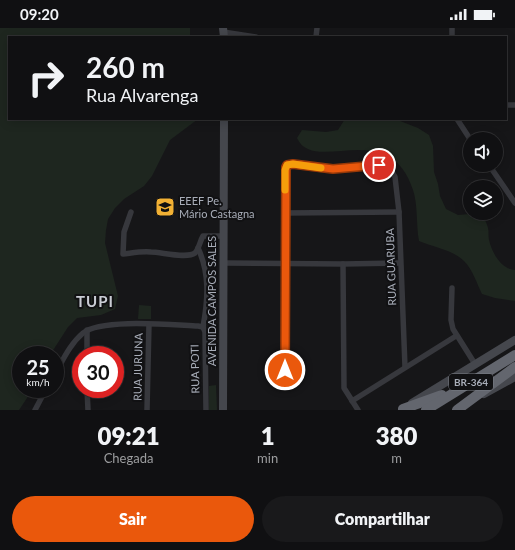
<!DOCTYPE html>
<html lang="pt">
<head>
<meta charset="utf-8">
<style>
	body { margin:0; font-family:Lato,sans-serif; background:#19191b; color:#f1f3f6; height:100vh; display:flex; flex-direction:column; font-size:15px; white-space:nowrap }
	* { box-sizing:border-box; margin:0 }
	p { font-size:13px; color:#9c9d9f }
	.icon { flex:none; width:22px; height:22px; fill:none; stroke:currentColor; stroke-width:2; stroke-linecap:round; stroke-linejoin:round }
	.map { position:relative; height:382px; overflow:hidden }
	.details { display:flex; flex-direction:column; background:#101012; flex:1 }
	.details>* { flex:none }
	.guide { position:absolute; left:8px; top:8px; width:499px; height:84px; border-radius:0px; box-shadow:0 2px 10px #0003,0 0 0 1px #303032; background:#101012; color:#f1f3f6; overflow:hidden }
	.tools { position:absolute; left:463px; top:104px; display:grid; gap:8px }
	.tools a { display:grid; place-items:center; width:40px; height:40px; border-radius:50%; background:#101012; box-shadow:0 2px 10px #0003,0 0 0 1px #303032; font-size:20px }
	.speed { position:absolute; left:12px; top:318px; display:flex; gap:8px; font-size:20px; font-weight:700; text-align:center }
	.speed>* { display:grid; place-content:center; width:52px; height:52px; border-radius:50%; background:#101012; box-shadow:0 2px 10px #0003,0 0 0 1px #303032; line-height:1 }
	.speed small { font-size:10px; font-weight:400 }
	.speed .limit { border:6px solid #d22; background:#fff; color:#111 }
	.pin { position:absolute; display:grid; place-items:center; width:34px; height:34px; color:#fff; margin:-17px; border:2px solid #fff; border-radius:50%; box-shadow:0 1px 4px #0007 }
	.me { position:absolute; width:44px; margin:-22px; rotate:0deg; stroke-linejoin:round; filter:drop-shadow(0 0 3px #0008) }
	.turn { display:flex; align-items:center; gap:14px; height:84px; padding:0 12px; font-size:18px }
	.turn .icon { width:52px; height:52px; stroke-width:2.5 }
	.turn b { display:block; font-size:28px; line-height:34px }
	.eta { display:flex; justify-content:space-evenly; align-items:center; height:68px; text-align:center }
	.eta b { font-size:24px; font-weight:800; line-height:28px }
	.button { display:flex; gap:8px; margin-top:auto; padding:8px 12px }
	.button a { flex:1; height:46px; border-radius:24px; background:#ea580c; color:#fff; font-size:16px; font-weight:800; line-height:46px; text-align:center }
	.button a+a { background:#19191b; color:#f1f3f6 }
	.status { display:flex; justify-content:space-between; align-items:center; height:28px; padding:0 20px; background:#101012; direction:ltr }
	.status svg { height:11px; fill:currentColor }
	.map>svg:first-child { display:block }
	.green { fill:#1e261f }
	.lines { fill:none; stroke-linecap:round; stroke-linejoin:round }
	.street { stroke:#37383d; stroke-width:5.5 }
	.secondary { stroke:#45474d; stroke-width:8 }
	.highway { stroke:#63666e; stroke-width:10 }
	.route-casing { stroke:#983908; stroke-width:10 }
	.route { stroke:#ea580c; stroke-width:7 }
	.slow { stroke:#f59e0b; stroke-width:7 }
	.labels { text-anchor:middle; stroke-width:4; stroke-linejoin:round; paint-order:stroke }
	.shield { fill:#111113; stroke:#7b7e86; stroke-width:1 }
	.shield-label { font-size:10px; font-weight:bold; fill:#a8adb8 }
	.poi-label { font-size:11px; fill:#a8adb8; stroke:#111113; text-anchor:start }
	.street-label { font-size:11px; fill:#a8adb8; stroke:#111113 }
	.district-label { font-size:15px; font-weight:bold; letter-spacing:1px; fill:#c9ccd4; stroke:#111113 }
</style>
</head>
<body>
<div class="status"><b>09:20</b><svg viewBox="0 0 49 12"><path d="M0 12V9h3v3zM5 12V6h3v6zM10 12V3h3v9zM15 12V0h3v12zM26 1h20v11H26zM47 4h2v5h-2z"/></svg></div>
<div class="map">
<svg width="515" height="382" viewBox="0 0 515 382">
	<rect width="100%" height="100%" fill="#161618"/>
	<g class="green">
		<path d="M0,0h190v9h-181v82h189l-28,21 -18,36 -8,10 -20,13 -9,9 -7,11 -2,11 -1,13 13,53 -3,13 -14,6 -24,3 -9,9 -18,28h-29v34h12l-14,21h-19z"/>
		<path d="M345,91h50l23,9 11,7 4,11 1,26 4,12 2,12 6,13 12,6 12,-1 13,2c2,4 4,8 5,12 1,4 0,8 1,12 3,13 12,29 26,30v31l-20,-3 -13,-4c-5,-10 -9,-24 -18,-33 -11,-11 -31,-14 -45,-20 -3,-16 -1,-37 -6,-51 -24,-75 -99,-14 -116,-52l5,-8 24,2 12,-2z"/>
		<path d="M139,277l12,1v13h-13z"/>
		<path d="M216,357l1,25h-8v-24z"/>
	</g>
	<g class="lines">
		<g class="street">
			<path d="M452,0v9"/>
			<path d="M223,4l33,5"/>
			<path d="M316,9l1,-9"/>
			<path d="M506,77h9"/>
			<path d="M457,91l13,20"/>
			<path d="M489,137l26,38"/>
			<path d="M131,184l-7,20 -1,22c9,-1 19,-3 28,-2 10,0 36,7 44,1 4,-4 5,-12 8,-17h20"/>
			<path d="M285,185l114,-1"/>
			<path d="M198,220c12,26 10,51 5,79l2,5 1,78"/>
			<path d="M224,235l119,1 57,-1"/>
			<path d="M343,236l1,124 14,22"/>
			<path d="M452,260l-1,32 2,9 22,35"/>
			<path d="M87,302v25"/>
			<path d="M285,342v-200l2,-5 6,-1 40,5 49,-4 7,2 6,10 4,35 6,155"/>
			<path d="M55,346c8,-14 15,-30 28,-41 18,-15 90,-8 115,-7l5,1"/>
			<path d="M87,361l1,21"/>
			<path d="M352,373l104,-65"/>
			<path d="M35,382l11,-21"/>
			<path d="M147,382l2,-86"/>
		</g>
		<g class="secondary">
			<path d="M223,0l1,9"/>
			<path d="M484,366l31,-17"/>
			<path d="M412,375l103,-63"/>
			<path d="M223,382l1,-291"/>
		</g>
		<g class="highway">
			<path d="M403,381l39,-14"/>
			<path d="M426,382l89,-55"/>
			<path d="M457,382l58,-43"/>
		</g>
	</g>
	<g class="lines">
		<g class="route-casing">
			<path id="route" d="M285,342l1,-203 1,-2 6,-1 40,5 46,-4"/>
		</g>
		<use href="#route" class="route"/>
		<path class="slow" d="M285,162v-20l2,-5 6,-1 28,4"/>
	</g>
	<defs>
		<g id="school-square" transform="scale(1)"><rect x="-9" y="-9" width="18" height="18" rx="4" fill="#f2b134" stroke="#111113"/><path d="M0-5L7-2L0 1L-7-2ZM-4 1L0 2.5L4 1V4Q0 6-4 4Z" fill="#111"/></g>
	</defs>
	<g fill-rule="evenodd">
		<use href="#school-square" x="165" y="179"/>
	</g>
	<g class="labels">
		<rect class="shield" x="449" y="346" width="44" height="16" rx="3"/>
		<g class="shield-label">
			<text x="471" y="358">BR-364</text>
		</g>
		<g class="poi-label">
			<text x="179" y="177">EEEF Pe.<tspan x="179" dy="13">Mário Castagna</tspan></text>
		</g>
		<g class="street-label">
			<text transform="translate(391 239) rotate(-92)" y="4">RUA GUARUBA</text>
			<text transform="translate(212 273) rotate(-90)" y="4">AVENIDA CAMPOS SALES</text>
			<text transform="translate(138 339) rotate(-89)" y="4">RUA JURUNA</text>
			<text transform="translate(195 341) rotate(-91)" y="4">RUA POTI</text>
		</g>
		<g class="district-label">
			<text x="95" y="279">TUPI</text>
		</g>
	</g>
</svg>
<div class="tools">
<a><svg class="icon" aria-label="sound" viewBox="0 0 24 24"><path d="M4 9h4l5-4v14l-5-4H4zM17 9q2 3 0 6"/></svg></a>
<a><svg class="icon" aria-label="layers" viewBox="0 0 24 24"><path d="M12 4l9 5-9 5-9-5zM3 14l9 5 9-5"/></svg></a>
</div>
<div class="speed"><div>25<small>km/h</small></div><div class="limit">30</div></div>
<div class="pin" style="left:379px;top:137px;background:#d93025"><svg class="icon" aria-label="arrive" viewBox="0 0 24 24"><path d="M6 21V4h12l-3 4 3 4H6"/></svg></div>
<svg class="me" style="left:285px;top:342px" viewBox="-20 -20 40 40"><circle r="17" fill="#ea580c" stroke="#fff" stroke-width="3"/><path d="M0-11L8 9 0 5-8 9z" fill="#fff"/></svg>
<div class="guide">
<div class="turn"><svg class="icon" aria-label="right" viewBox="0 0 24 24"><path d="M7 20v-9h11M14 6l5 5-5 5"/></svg><div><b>260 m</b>Rua Alvarenga</div></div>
</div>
</div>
<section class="details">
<div class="eta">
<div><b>09:21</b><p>Chegada</p></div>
<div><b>1</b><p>min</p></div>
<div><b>380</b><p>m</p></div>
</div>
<div class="button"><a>Sair</a><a>Compartilhar</a></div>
</section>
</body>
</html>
